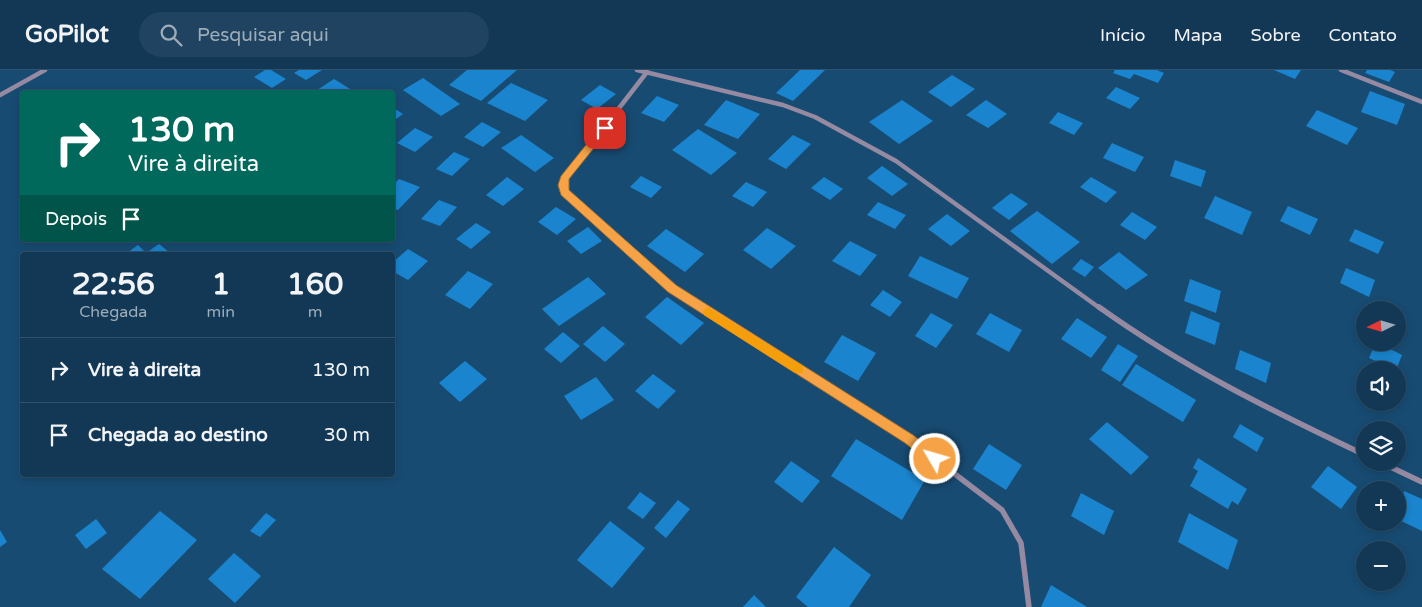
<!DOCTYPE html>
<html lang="pt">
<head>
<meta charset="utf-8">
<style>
	body { margin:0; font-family:"Varela Round",sans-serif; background:#1f4360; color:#f1f3f6; height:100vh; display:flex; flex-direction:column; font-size:19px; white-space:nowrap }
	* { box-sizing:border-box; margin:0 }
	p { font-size:16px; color:#9cacb9 }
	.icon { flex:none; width:28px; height:28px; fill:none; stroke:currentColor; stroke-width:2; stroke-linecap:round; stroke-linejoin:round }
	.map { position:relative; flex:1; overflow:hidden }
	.sheet { position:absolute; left:20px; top:182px; width:375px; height:225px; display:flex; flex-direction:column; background:#123856; border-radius:5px; box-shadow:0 2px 8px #0003,0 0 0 1px #31526c }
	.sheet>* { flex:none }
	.hud { position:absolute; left:20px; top:20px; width:375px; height:152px; border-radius:5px; box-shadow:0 2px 8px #0003,0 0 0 1px #31526c; background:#00695c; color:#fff; overflow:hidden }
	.needle { width:32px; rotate:265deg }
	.fabs { position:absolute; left:1356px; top:231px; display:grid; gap:10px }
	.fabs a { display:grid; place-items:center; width:50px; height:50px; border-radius:50%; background:#123856; box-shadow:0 2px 8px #0003,0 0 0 1px #31526c; font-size:25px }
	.pin { position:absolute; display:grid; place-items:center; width:42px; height:42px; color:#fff; margin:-21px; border-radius:10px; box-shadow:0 2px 8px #0006 }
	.me { position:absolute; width:55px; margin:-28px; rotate:308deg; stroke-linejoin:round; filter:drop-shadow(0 0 4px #0008) }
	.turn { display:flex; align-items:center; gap:18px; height:105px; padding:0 25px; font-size:22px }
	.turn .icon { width:65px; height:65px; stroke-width:2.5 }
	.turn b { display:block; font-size:35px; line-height:42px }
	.then { display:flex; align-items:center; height:48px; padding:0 25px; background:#0003; gap:10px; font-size:19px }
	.eta { display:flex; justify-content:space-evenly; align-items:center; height:85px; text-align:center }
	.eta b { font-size:30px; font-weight:700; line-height:35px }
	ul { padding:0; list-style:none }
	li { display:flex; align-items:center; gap:15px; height:65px; padding:0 25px; border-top:1px solid #31526c }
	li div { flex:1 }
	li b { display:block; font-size:19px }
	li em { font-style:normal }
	header { display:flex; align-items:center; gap:30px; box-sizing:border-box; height:70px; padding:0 25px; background:#123856; border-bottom:1px solid #31526c }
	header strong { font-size:24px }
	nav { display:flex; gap:28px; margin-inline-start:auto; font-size:18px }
	.search { width:350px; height:45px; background:#1f4360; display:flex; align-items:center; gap:12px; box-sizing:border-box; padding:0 18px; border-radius:28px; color:#9cacb9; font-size:19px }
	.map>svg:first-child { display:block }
	.building { fill:#1a85ce }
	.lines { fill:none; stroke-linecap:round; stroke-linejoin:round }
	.minor-far1 { stroke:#958aa2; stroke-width:4.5 }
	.minor { stroke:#958aa2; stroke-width:5.5 }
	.route { fill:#f5a346; stroke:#9f6a2e }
	.slow { fill:#f59e0b }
</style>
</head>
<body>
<header>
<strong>GoPilot</strong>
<div class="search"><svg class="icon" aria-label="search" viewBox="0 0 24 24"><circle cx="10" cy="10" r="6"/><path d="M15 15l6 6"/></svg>Pesquisar aqui</div>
<nav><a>Início</a><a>Mapa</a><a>Sobre</a><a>Contato</a></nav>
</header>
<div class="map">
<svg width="1422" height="537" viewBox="0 0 1422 537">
	<rect width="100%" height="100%" fill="#184b72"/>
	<g class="building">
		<path d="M265,0h6l15,9 -14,9 -18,-11z"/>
		<path d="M299,0h23l-16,10 -12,-7z"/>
		<path d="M467,0h50l-36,31 -32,-16z"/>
		<path d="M800,0h25l-32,31 -17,-8z"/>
		<path d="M1115,0h42l7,3 -6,10 -24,-9 -4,5 -17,-6z"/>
		<path d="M1274,0h27l-6,9z"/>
		<path d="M1367,0h23l5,2 -6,10 -24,-9z"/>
		<path d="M952,5l23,14 -24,18 -23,-15z"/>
		<path d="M423,8l37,26 -19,12 -38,-26z"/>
		<path d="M334,9l21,13h-41z"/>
		<path d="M511,13l37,17 -23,21 -38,-18z"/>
		<path d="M600,15l16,9 -19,15 -16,-9z"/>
		<path d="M1116,17l24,11 -10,11 -24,-11z"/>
		<path d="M1370,21l35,13 -8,21 -36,-13z"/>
		<path d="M657,26l22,9 -15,17 -23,-9z"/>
		<path d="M726,30l34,14 -22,25 -34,-14z"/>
		<path d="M902,30l31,21 -34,23 -30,-22z"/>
		<path d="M986,30l21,14 -19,14 -22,-13z"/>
		<path d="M392,37l11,7 -11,8z"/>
		<path d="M1317,40l41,18 -11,17 -41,-19z"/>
		<path d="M1058,42l25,11 -9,12 -25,-12z"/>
		<path d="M482,52l19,10 -18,15 -19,-10z"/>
		<path d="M415,58l18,9 -18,15 -18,-9z"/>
		<path d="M698,59l39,24 -26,22 -39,-25z"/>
		<path d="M521,65l33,23 -19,14 -34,-24z"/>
		<path d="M793,65l18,9 -25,25 -18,-10z"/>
		<path d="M1112,73l32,14 -9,15 -32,-14z"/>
		<path d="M454,82l16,7 -18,17 -16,-7z"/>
		<path d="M1175,90l31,11 -5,16 -31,-11z"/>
		<path d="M882,96l26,18 -16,12 -25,-18z"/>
		<path d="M641,106l21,11 -11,11 -21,-11z"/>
		<path d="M507,107l17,12 -21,17 -17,-11z"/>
		<path d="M824,107l19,12 -13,11 -19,-12z"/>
		<path d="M1091,107l26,15 -11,11 -26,-16z"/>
		<path d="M399,109l21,8 -22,23 -6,-2v-22z"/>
		<path d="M746,112l21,10 -14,15 -21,-11z"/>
		<path d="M1011,123l17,11 -19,16 -17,-12z"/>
		<path d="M1215,126l37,16 -10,23 -38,-17z"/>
		<path d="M439,130l18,7 -17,19 -19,-7z"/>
		<path d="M878,132l28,13 -11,14 -28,-14z"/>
		<path d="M1288,136l30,13 -8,16 -30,-14z"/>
		<path d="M556,137l20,12 -19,16 -19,-13z"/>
		<path d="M1037,141l43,31 -28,22 -42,-33z"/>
		<path d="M1132,142l25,15 -12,13 -25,-15z"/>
		<path d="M947,144l23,17 -19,15 -23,-17z"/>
		<path d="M476,153l15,9 -20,17 -15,-10z"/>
		<path d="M588,157l14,14 -21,13 -14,-13z"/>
		<path d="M767,158l29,18 -25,23 -28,-19z"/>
		<path d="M666,159l38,25 -19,18 -38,-26z"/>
		<path d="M1355,159l29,13 -6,12 -29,-13z"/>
		<path d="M850,171l27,14 -17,21 -28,-15z"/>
		<path d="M159,174l10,8 -5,3h-40l14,-10 8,8z"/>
		<path d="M408,179l20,12 -20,19 -16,-9v-8z"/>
		<path d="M1119,182l29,23 -22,15 -28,-22z"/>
		<path d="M920,186l49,22 -12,21 -49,-23z"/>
		<path d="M1081,189l13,8 -9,10 -13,-8z"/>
		<path d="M1346,198l29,12 -6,17 -29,-14z"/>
		<path d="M468,201l25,13 -23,25 -25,-14z"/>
		<path d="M588,207l18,17 -47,32 -17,-17z"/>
		<path d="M1190,209l31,12 -5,22 -32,-12z"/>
		<path d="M883,220l19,12 -12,15 -20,-12z"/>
		<path d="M667,227l37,26 -23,22 -36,-28z"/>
		<path d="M1191,241l29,12 -5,22 -30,-12z"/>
		<path d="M931,243l22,12 -17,23 -21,-12z"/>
		<path d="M990,243l32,17 -13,22 -33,-18z"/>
		<path d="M1077,248l30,19 -16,21 -30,-19z"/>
		<path d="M603,256l22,18 -20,18 -22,-18z"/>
		<path d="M563,262l17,14 -19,17 -17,-14z"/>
		<path d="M842,265l34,18 -18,28 -34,-19z"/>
		<path d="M1376,272l26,13 -6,15 -27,-12z"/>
		<path d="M1118,274l20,12 -18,26 -19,-12z"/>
		<path d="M1240,280l31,13 -5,20 -31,-14z"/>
		<path d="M465,291l22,18 -27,23 -21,-19z"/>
		<path d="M1136,294l60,36 -13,22 -61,-37z"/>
		<path d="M653,304l23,17 -18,18 -23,-18z"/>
		<path d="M596,307l18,23 -33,20 -17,-24z"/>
		<path d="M1107,352l42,35 -18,18 -42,-36z"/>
		<path d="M1240,354l24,14 -7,14 -24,-15z"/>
		<path d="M856,369l69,41 -23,40 -71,-44z"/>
		<path d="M989,374l33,21 -16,25 -33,-21z"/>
		<path d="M1198,388l49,31 -9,16 -6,-4 -4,8 -38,-23 8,-15 -5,-3z"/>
		<path d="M791,391l29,20 -18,22 -28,-21z"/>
		<path d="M1328,396l29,21 -16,22 -30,-22z"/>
		<path d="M1404,421l18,8v32l-23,-11z"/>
		<path d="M640,422l16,11 -13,16 -16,-11z"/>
		<path d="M1081,423l33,18 -10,24 -33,-19z"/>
		<path d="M678,430l12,9 -24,29 -12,-10z"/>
		<path d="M160,441l37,29 -57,59 -38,-30z"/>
		<path d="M266,443l10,7 -16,17 -10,-6z"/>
		<path d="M1189,443l49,27 -10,30 -50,-28z"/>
		<path d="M96,449l11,14 -21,16 -11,-14z"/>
		<path d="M610,451l35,27 -33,40 -35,-28z"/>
		<path d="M0,460l7,12 -7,5z"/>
		<path d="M834,477l37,28 -22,32h-41l-12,-10z"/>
		<path d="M234,483l27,23 -26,27 -27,-24z"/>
		<path d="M1051,515l36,22h-46z"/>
		<path d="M754,525l12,12h-23z"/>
	</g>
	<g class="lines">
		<g class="minor-far1">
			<path d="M637,0l146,35 32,12 81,44 205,148"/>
			<path d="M1341,0l81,32"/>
			<path d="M647,2l-82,106 -1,14 108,96 32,21"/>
			<path d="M0,25l45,-25"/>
		</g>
		<g class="minor">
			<path d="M702,237l207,132 93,71 19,33 8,64"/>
			<path d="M1099,237c82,59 175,105 266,148"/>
			<path d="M1380,392l42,20"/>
		</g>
	</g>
	<path class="route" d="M605,54l5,4 -41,51v11l107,95 237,150 26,20 2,4 -2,4h-9l-25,-20 -237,-151 -107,-97 -3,-10 3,-9 41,-51z"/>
	<path class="slow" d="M708,237l95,59v7h-8l-91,-58 -1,-4z"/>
</svg>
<div class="fabs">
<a><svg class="needle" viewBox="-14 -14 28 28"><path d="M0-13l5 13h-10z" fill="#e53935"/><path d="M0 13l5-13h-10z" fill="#9cacb9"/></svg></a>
<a><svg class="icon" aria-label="sound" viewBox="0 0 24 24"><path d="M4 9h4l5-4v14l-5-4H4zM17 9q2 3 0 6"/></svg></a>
<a><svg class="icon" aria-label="layers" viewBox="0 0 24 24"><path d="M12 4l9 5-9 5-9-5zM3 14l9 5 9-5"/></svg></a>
<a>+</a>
<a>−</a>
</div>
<div class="pin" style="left:605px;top:58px;background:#d93025"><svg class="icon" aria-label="arrive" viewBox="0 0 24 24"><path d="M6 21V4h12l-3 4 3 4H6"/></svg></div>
<svg class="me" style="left:935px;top:389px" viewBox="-20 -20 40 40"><circle r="17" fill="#f5a346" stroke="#fff" stroke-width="3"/><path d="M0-11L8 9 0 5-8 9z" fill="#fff"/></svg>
<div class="hud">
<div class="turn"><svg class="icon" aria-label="right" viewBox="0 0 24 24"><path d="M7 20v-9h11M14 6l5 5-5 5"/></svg><div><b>130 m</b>Vire à direita</div></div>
<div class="then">Depois<svg class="icon" aria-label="arrive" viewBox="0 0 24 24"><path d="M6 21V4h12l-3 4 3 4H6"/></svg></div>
</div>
<section class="sheet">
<div class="eta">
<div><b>22:56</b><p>Chegada</p></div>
<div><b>1</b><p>min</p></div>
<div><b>160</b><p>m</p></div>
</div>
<ul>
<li><svg class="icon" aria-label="right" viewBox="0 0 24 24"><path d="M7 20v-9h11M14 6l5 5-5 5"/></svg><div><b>Vire à direita</b></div><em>130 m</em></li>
<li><svg class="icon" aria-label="arrive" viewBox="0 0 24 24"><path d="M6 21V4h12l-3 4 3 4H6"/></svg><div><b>Chegada ao destino</b></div><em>30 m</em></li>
</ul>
</section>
</div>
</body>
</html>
